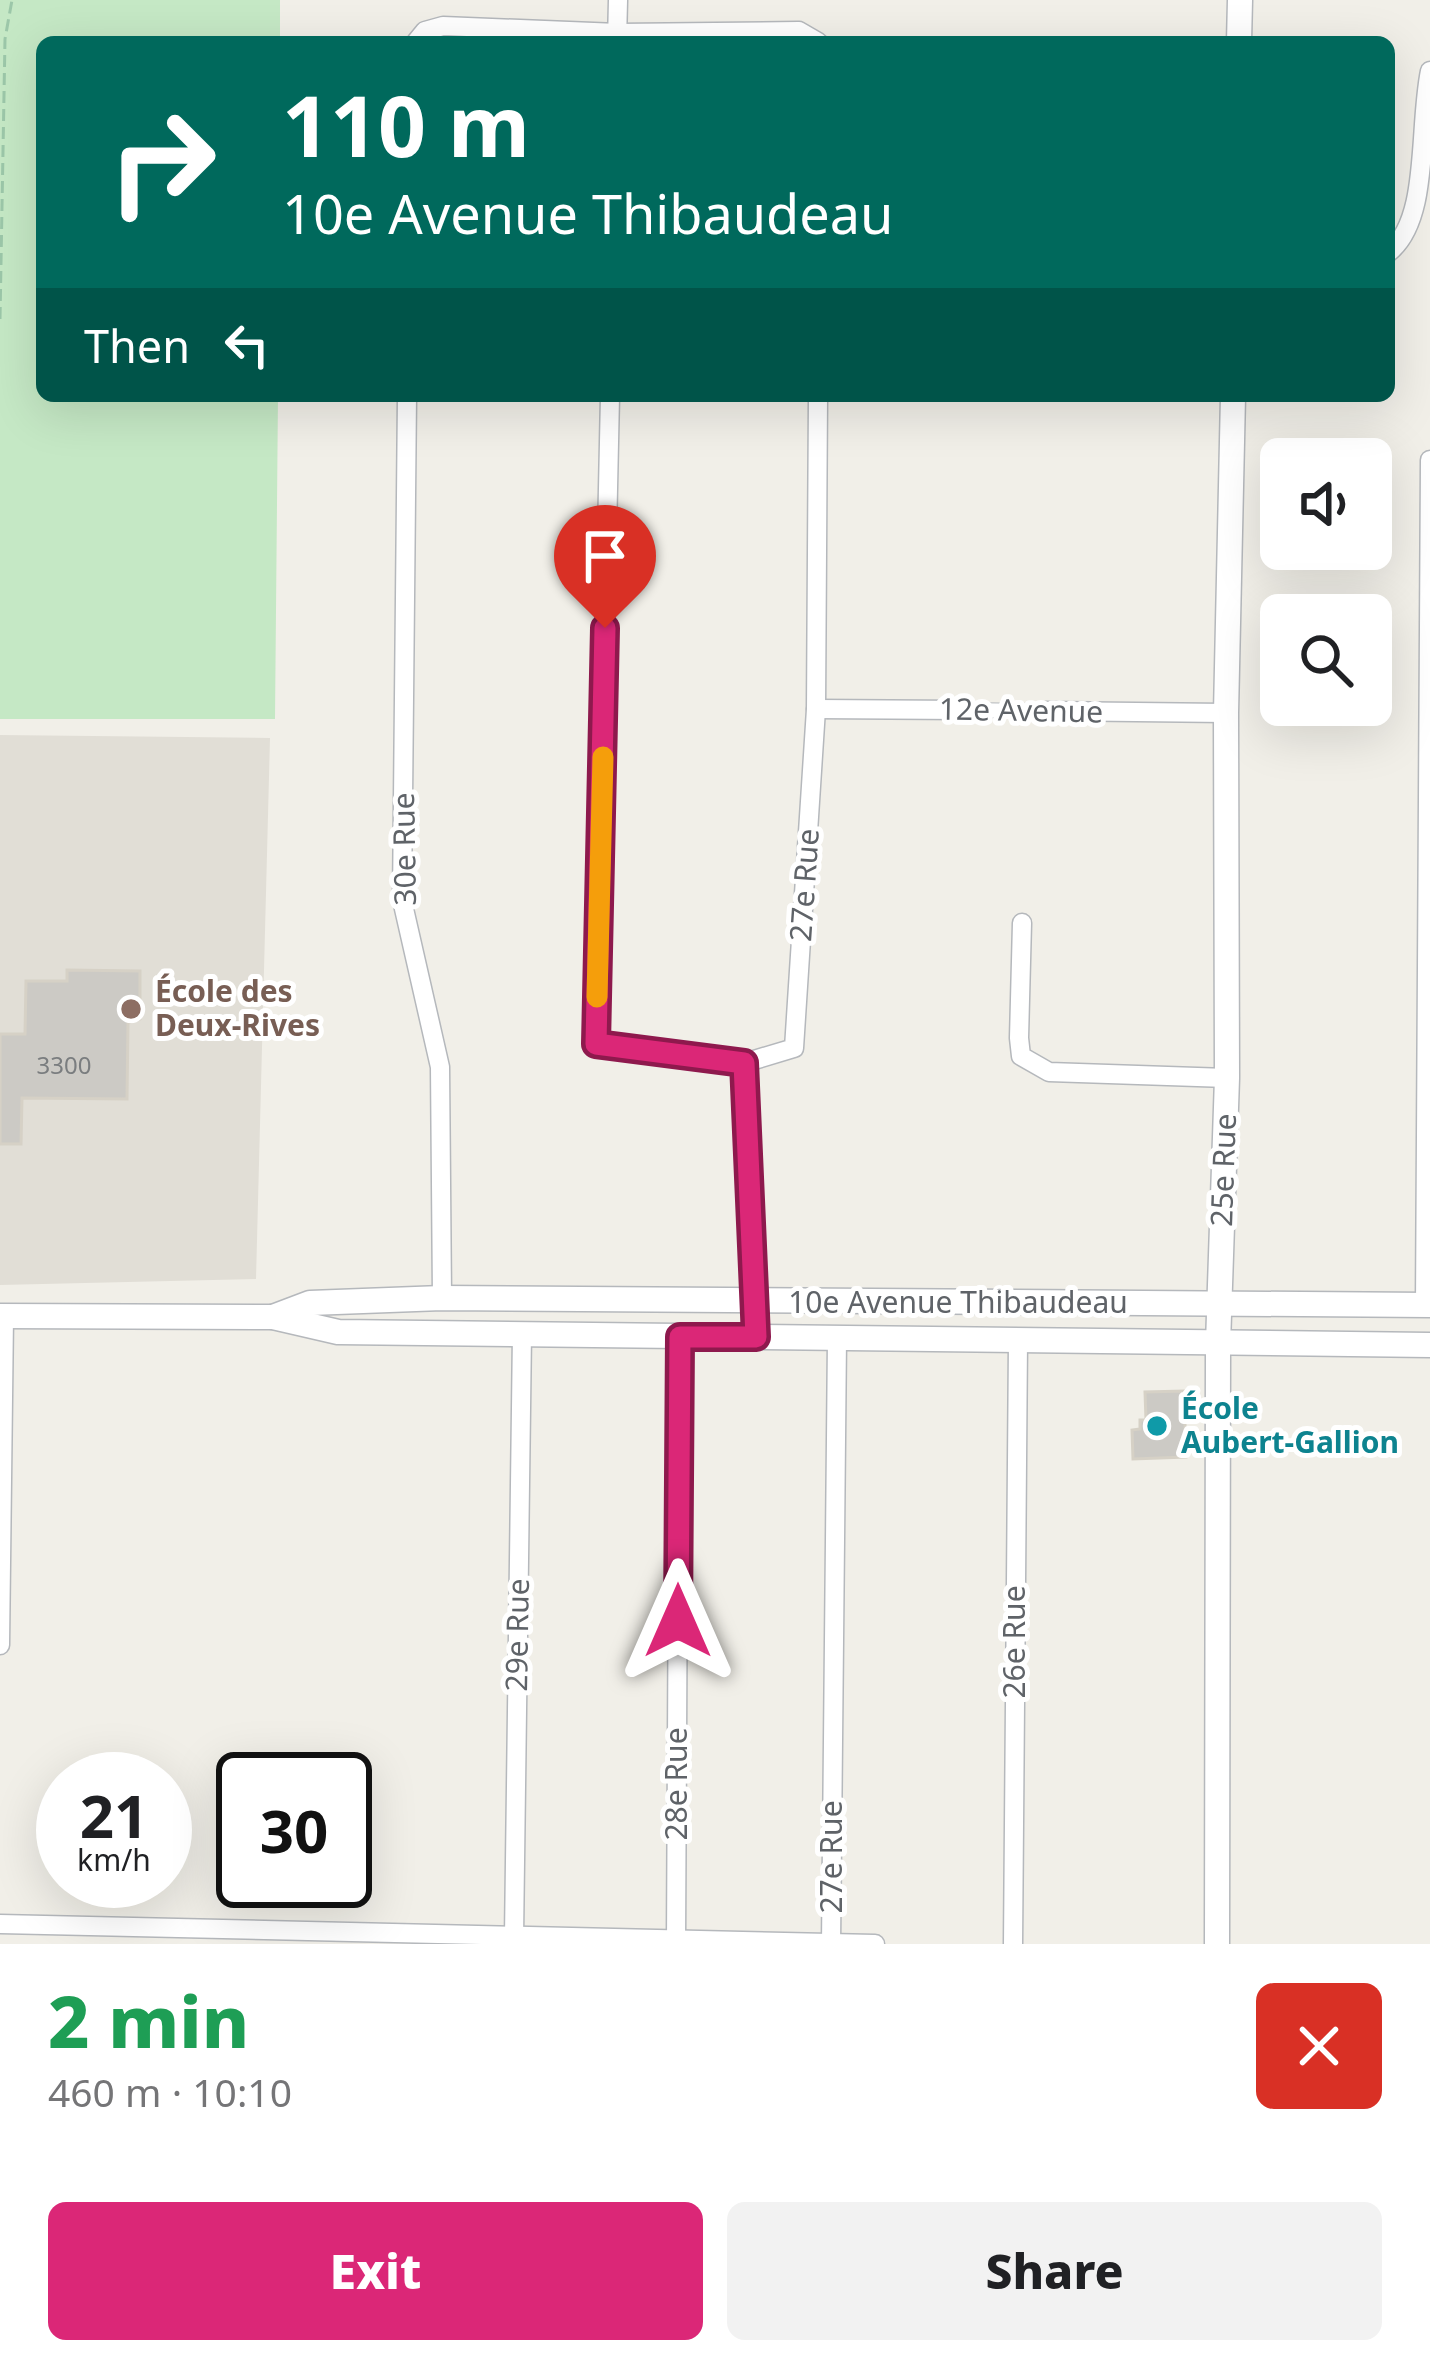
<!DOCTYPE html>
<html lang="en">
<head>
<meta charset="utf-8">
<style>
	body { margin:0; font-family:"Noto Sans",sans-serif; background:#f2f2f2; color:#202124; height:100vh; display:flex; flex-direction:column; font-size:45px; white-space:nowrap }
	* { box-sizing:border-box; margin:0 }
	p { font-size:39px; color:#757577 }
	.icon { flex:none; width:66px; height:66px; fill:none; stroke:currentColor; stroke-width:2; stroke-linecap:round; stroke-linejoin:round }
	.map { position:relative; height:1944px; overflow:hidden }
	.drawer { display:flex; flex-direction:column; background:#fff; flex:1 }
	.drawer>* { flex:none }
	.guide { position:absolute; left:36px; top:36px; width:1359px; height:366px; border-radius:18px; box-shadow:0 12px 48px #0002; background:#00695c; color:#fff; overflow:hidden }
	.fabs { position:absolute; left:1260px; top:438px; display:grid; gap:24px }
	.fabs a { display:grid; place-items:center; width:132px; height:132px; border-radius:18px; background:#fff; box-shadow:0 12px 48px #0002; font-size:60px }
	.speed { position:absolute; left:36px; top:1752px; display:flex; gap:24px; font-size:60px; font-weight:700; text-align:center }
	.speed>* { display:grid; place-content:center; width:156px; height:156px; border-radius:50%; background:#fff; box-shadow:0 12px 48px #0002; line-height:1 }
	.speed small { font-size:30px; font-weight:400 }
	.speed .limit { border:6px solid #111; border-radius:18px; background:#fff; color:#111 }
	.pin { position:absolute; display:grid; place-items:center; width:102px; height:102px; color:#fff; margin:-123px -51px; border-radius:50% 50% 50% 0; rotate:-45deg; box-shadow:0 0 12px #0007 }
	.pin .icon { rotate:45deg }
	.me { position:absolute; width:132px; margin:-66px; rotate:0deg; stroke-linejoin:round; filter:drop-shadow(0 0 9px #0008) }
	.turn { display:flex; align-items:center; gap:42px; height:252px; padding:0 48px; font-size:54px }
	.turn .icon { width:156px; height:156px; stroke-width:2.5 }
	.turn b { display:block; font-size:84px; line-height:102px }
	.then { display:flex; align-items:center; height:114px; padding:0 48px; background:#0003; gap:24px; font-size:45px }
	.round { display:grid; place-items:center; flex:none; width:126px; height:126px; border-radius:18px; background:#f2f2f2 }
	.head { display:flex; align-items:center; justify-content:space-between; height:204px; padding:0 48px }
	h1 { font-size:72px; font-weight:800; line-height:90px; color:#1e9e55 }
	.button { display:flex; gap:24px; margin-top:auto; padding:24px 48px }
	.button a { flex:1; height:138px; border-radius:18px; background:#db2777; color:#fff; font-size:48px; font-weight:800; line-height:138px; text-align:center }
	.button a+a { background:#f2f2f2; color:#202124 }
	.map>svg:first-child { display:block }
	.education { fill:#e1ded6 }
	.green { fill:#c5e8c5 }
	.building { fill:#cccac5; stroke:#d6d1c6; stroke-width:3 }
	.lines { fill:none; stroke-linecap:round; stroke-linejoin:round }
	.pedestrian-casing { stroke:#b5b8bc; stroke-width:16 }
	.minor-casing { stroke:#b5b8bc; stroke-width:21 }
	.tertiary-casing { stroke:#b5b8bc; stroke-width:27 }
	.path { stroke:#9cc7a9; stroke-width:3; stroke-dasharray:12 6; stroke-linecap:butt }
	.pedestrian { stroke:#fff; stroke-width:14 }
	.minor { stroke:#fff; stroke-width:18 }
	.tertiary { stroke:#fff; stroke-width:24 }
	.route-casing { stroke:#8e194d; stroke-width:30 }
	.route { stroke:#db2777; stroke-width:21 }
	.slow { stroke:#f59e0b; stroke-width:21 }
	.education-dot { fill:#8d6e63; stroke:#fff; stroke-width:4.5 }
	.culture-dot { fill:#0f9aa8; stroke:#fff; stroke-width:4.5 }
	.labels { text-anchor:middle; stroke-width:10; stroke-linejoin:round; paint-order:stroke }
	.number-label { font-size:24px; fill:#7a7d7f }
	.street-label { font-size:30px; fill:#5f6368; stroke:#fff }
	.education-label { font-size:30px; font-weight:bold; fill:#785e54; stroke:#fff; text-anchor:start }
	.culture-label { font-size:30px; font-weight:bold; fill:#0d838f; stroke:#fff; text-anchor:start }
</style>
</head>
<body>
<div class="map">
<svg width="1430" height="1944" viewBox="0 0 1430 1944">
	<rect width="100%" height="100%" fill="#f1efe8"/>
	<path class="education" d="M0,735l270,3 -14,541 -256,6z"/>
	<path class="green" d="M0,0h280v42h-238v354h236l-3,323h-275z"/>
	<g class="building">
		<path d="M67,970l73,1v48l-12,4 -1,76 -105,-1 -1,46h-21v-110h25l1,-53h41z"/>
		<path d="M1184,1391l2,66 -53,2 -1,-29 8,-1v-9h6l-1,-28z"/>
	</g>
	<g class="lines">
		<g class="pedestrian-casing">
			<path id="pedestrian" d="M963,710l83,1"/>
		</g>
		<g class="minor-casing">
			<g id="minor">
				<path d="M416,42l9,-11 18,-5 175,7 181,-2 19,11"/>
				<path d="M617,42l1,-42"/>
				<path d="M1389,252c41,-33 29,-122 41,-181"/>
				<path d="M407,396l-5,504 38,167 2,231"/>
				<path d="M610,396l-14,648 148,19"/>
				<path d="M816,709l147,1"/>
				<path d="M1046,711l180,2"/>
				<path d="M1022,923l-3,115 2,18 28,16 178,6"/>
				<path d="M1425,1305l5,-845"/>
				<path d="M756,1337l-12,-274 50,-15 22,-339 2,-313"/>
				<path d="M0,1645l4,-329"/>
				<path d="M0,1924l875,20"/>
				<path d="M514,1937l8,-604"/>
				<path d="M676,1944l3,-607"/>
				<path d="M831,1944l6,-606"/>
				<path d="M1013,1944l5,-603"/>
			</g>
		</g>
		<g class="tertiary-casing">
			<g id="tertiary">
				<path d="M1239,42l1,-42"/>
				<path d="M0,1316l273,1 65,15 1092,13"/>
				<path d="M273,1317l37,-14 132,-5 988,7"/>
				<path d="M1217,1944l1,-600 9,-266 -1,-365 7,-317"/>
			</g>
		</g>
		<path class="path" d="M0,319l5,-280 7,-39"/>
		<use href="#pedestrian" class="pedestrian"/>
		<use href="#minor" class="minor"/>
		<use href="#tertiary" class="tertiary"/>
	</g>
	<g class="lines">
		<g class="route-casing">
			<path id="route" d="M605,628l-9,416 148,19 12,274h-76l-2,284"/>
		</g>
		<use href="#route" class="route"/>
		<path class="slow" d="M597,997l6,-240"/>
	</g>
	<circle class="education-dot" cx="131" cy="1009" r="12"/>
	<circle class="culture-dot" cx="1157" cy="1426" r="12"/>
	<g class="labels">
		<g class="number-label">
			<text x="64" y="1074">3300</text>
		</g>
		<g class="street-label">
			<text transform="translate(1021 711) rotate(1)" y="10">12e Avenue</text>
			<text transform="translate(405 849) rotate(-91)" y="10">30e Rue</text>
			<text transform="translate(805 885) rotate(-86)" y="10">27e Rue</text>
			<text transform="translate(1224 1170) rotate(-88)" y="10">25e Rue</text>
			<text x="958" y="1313">10e Avenue Thibaudeau</text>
			<text transform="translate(518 1635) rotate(-89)" y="10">29e Rue</text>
			<text transform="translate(1015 1642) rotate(-90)" y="10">26e Rue</text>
			<text transform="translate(677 1784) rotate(-90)" y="10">28e Rue</text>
			<text transform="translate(832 1857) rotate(-90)" y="10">27e Rue</text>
		</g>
		<g class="education-label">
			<text x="155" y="1002">École des<tspan x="155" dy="34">Deux-Rives</tspan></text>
		</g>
		<g class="culture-label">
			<text x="1181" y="1419">École<tspan x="1181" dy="34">Aubert-Gallion</tspan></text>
		</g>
	</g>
</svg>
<div class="fabs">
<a><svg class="icon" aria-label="sound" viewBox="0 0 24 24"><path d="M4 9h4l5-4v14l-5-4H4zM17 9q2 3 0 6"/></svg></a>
<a><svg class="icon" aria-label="search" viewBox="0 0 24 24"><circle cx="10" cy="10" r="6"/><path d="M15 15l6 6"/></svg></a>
</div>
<div class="speed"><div>21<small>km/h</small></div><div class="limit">30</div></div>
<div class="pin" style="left:605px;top:628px;background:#d93025"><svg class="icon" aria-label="arrive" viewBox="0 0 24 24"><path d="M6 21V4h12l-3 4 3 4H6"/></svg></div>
<svg class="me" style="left:678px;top:1621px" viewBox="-20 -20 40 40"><path d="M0-17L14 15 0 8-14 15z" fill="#db2777" stroke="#fff" stroke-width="4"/></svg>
<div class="guide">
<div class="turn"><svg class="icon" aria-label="right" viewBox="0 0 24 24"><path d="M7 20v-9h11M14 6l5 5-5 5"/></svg><div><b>110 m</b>10e Avenue Thibaudeau</div></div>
<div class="then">Then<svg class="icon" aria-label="left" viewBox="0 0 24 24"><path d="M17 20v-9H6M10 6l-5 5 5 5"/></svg></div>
</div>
</div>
<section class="drawer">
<div class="head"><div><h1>2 min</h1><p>460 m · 10:10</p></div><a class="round" style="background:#d93025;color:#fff"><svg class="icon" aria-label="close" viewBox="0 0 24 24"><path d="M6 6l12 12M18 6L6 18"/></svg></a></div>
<div class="button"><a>Exit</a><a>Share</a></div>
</section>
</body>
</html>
